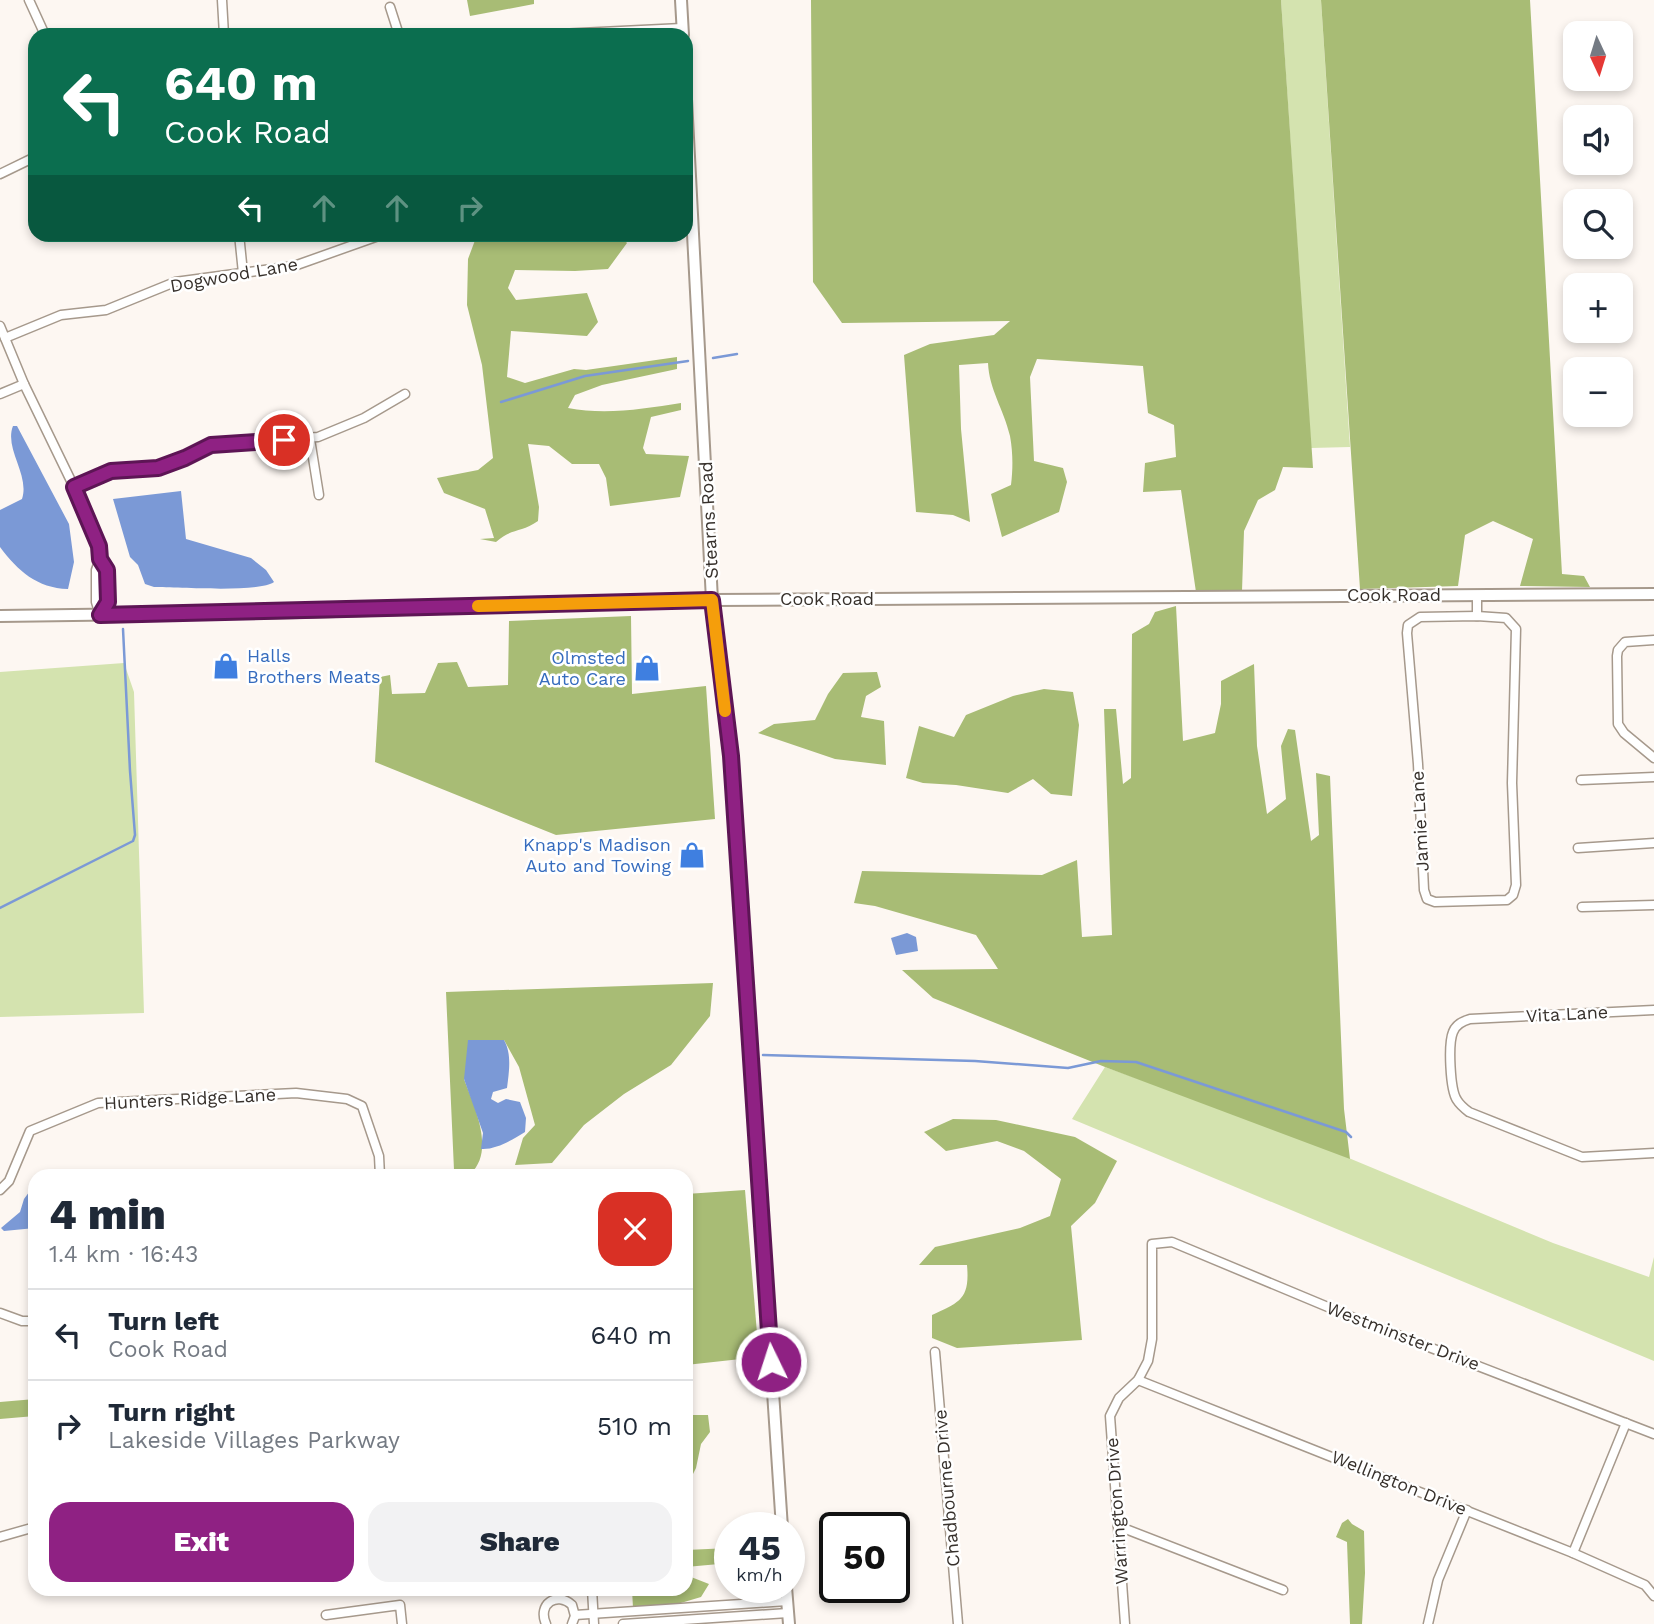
<!DOCTYPE html>
<html lang="en">
<head>
<meta charset="utf-8">
<style>
	body { margin:0; font-family:"Work Sans",sans-serif; background:#f2f2f3; color:#1f2937; height:100vh; display:flex; flex-direction:column; font-size:26px; white-space:nowrap }
	* { box-sizing:border-box; margin:0 }
	p { font-size:23px; color:#747a83 }
	.icon { flex:none; width:38px; height:38px; fill:none; stroke:currentColor; stroke-width:2; stroke-linecap:round; stroke-linejoin:round }
	.map { position:relative; flex:1; overflow:hidden }
	.drawer { position:absolute; left:28px; top:1169px; width:665px; height:427px; display:flex; flex-direction:column; background:#fff; border-radius:21px; box-shadow:0 4px 10px #0003 }
	.drawer>* { flex:none }
	.top-card { position:absolute; left:28px; top:28px; width:665px; height:214px; border-radius:21px; box-shadow:0 4px 10px #0003; background:#0b6e4f; color:#fff; overflow:hidden }
	.needle { width:46px; rotate:176deg }
	.tools { position:absolute; left:1563px; top:21px; display:grid; gap:14px }
	.tools a { display:grid; place-items:center; width:70px; height:70px; border-radius:14px; background:#fff; box-shadow:0 4px 10px #0003; font-size:35px }
	.speed { position:absolute; left:714px; top:1512px; display:flex; gap:14px; font-size:35px; font-weight:700; text-align:center }
	.speed>* { display:grid; place-content:center; width:91px; height:91px; border-radius:50%; background:#fff; box-shadow:0 4px 10px #0003; line-height:1 }
	.speed small { font-size:18px; font-weight:400 }
	.speed .limit { border:4px solid #111; border-radius:10px; background:#fff; color:#111 }
	.pin { position:absolute; display:grid; place-items:center; width:60px; height:60px; color:#fff; margin:-30px; border:4px solid #fff; border-radius:50%; box-shadow:0 2px 7px #0007 }
	.me { position:absolute; width:77px; margin:-38px; rotate:356deg; stroke-linejoin:round; filter:drop-shadow(0 0 5px #0008) }
	.turn { display:flex; align-items:center; gap:24px; height:147px; padding:0 21px; font-size:32px }
	.turn .icon { width:91px; height:91px; stroke-width:2.5 }
	.turn b { display:block; font-size:49px; line-height:60px }
	.lanes { display:flex; align-items:center; height:66px; padding:0 21px; background:#0003; justify-content:center; gap:35px; direction:ltr }
	.lanes .off { opacity:.35 }
	.round { display:grid; place-items:center; flex:none; width:74px; height:74px; border-radius:21px; background:#f2f2f3 }
	.head { display:flex; align-items:center; justify-content:space-between; height:119px; padding:0 21px }
	h1 { font-size:42px; font-weight:800; line-height:52px }
	.cta { display:flex; gap:14px; margin-top:auto; padding:14px 21px }
	.cta a { flex:1; height:80px; border-radius:21px; background:#8f2183; color:#fff; font-size:28px; font-weight:800; line-height:80px; text-align:center }
	.cta a+a { background:#f2f2f3; color:#1f2937 }
	ul { padding:0; list-style:none }
	li { display:flex; align-items:center; gap:21px; height:91px; padding:0 21px; border-top:2px solid #e0e1e3 }
	li div { flex:1 }
	li b { display:block; font-size:26px }
	li em { font-style:normal }
	.map>svg:first-child { display:block }
	.green { fill:#d4e3af }
	.forest { fill:#a8bc75 }
	.water { fill:#7b99d6 }
	.lines { fill:none; stroke-linecap:round; stroke-linejoin:round }
	.stream { stroke:#7b99d6; stroke-width:2.5 }
	.street-casing { stroke:#a6998c; stroke-width:11 }
	.secondary-casing { stroke:#a6998c; stroke-width:14 }
	.street { stroke:#fff; stroke-width:8 }
	.secondary { stroke:#fff; stroke-width:10 }
	.route-casing { stroke:#5d1555; stroke-width:18 }
	.route { stroke:#8f2183; stroke-width:12 }
	.slow { stroke:#f59e0b; stroke-width:12 }
	.labels { text-anchor:middle; stroke-width:5; stroke-linejoin:round; paint-order:stroke }
	.street-label { font-size:18px; fill:#37312c; stroke:#fff }
	.shop-label { font-size:18px; fill:#366cbe; stroke:#fff; text-anchor:end }
</style>
</head>
<body>
<div class="map">
<svg width="1654" height="1624" viewBox="0 0 1654 1624">
	<rect width="100%" height="100%" fill="#fdf7f2"/>
	<g class="green">
		<path d="M1281,0h40l29,447 -39,1z"/>
		<path d="M124,663l10,29 10,321 -144,4v-345z"/>
		<path d="M1105,1067l174,62 274,114 96,34 5,-20v104l-582,-242z"/>
	</g>
	<g class="forest">
		<path d="M467,0h67v4l-64,12z"/>
		<path d="M811,0h470l32,468 -30,-1 -8,23 -17,10 -14,31 -2,60 -46,1 -15,-102 -38,2 2,-29 31,-6 -2,-32 -26,-12 -5,-47 -106,-7 -7,18 4,84 29,7 4,14 -8,30 -57,25 -11,-43 20,-9c2,-16 2,-33 -1,-49 -6,-26 -21,-47 -22,-73l-29,2 2,64 9,93 -17,-7 -37,-3 -12,-157 26,-11 64,-9 16,-14 -168,2 -29,-41z"/>
		<path d="M1321,0h209l32,574 22,2 6,11 -70,-1 13,-47 -40,-18 -28,14 -7,51 -98,3z"/>
		<path d="M477,235h143l7,8 -19,26 -33,2 -60,-1 -7,18 8,12 71,-7 11,29 -11,14 -76,-5 -4,46 18,6 49,-14 12,1 91,-13v12l-75,16 -27,10 -7,13c37,7 76,1 113,-5v7l-30,7 -8,31 3,6 43,2 -9,41 -70,9 -4,-28 -7,-14h-27l-23,-18 -21,-2 11,63 -1,14c-17,12 -27,7 -42,21l-16,-3 14,-1 -9,-29 -41,-16 -7,-15 41,-8 15,-12 -11,-93 -15,-60 1,-46z"/>
		<path d="M1176,606l7,135 32,-8 6,-29v-23l33,-17 3,82 10,68 19,-15 -5,-53 7,-17 7,1 16,111 8,-6 -3,-62 14,3 14,333 6,50 -245,-92 -172,-69 -31,-28 96,-1 -22,-34 -101,-29 -21,-3 8,-32 180,4 35,-15 5,77 30,-2 -8,-226h12l7,75 8,-6 1,-144 17,-10 6,-12z"/>
		<path d="M631,616l1,78 74,-8 9,133 -159,16 -181,-73 5,-85 10,-2 2,19 33,-1 13,-30 19,-1 11,25 40,-2 1,-64z"/>
		<path d="M877,672l4,15 -15,9 -5,21 23,4 2,44 -51,-6 -77,-26 16,-9 41,-4 13,-26 15,-21z"/>
		<path d="M1044,689l29,3 6,33 -7,71 -21,-2 -18,-15 -25,14 -52,-8 -33,-2 -17,-5 13,-52 35,11 12,-22 47,-19z"/>
		<path d="M713,983l-3,33 -39,49 -47,29 -40,31 -32,38 -37,2 8,-27 12,-13 -16,-58 -15,-27 -40,39c10,27 32,72 6,95l-16,-4 -8,-178z"/>
		<path d="M953,1119l43,1 79,17 42,24 -22,42 -24,23 11,114 -125,8 -25,-10v-23c28,-13 38,-16 35,-50h-48l16,-18 85,-19 30,-12 11,-37 -37,-28 -27,-10 -51,10 -22,-19z"/>
		<path d="M745,1190l14,167 -73,8v-171z"/>
		<path d="M35,1399v17l-35,3v-17z"/>
		<path d="M686,1415h22l2,17 -9,12 -5,24 -10,20z"/>
		<path d="M1348,1519l4,5 12,7 1,42 -3,51h-12l-3,-82 -11,-5 6,-14z"/>
		<path d="M730,1548v15l-44,4v-17z"/>
		<path d="M686,1575l23,9 -8,13 -27,8 -41,3 -1,-19h54z"/>
	</g>
	<g class="water">
		<path d="M13,426h4l52,98 5,38 -6,27c-31,-1 -50,-18 -68,-42v-37l22,-11c8,-24 -18,-50 -9,-73z"/>
		<path d="M181,491l5,48 65,19 15,12 8,12c-15,11 -96,5 -120,5l-9,-3 -7,-19 -8,-8 -17,-58z"/>
		<path d="M907,933l9,4 2,14 -22,4 -5,-17z"/>
		<path d="M468,1040h36c8,14 5,32 3,48l-14,4 -2,7 7,4 8,-4 14,3 6,16 -1,14c-13,8 -29,18 -44,17l2,-16 -19,-54z"/>
		<path d="M35,1184v44l-31,3 -3,-3 19,-16 4,-13z"/>
	</g>
	<g class="lines">
		<g class="stream">
			<path d="M713,358l24,-4"/>
			<path d="M501,402l84,-26 103,-15"/>
			<path d="M0,908l133,-67 2,-6 -5,-64 -7,-142"/>
			<path d="M763,1055l212,6 93,7 33,-7 35,1 210,70 5,5"/>
		</g>
		<g class="street-casing">
			<g id="street">
				<path d="M29,0l16,35"/>
				<path d="M222,0l2,35"/>
				<path d="M390,7l9,28"/>
				<path d="M539,35l143,-7"/>
				<path d="M0,174l35,-17"/>
				<path d="M239,234l4,39"/>
				<path d="M0,326l24,58 50,103 25,59 1,13 -4,11v32l4,13"/>
				<path d="M5,338l56,-23 45,-5 69,-28 119,-16 90,-32"/>
				<path d="M0,394l24,-10"/>
				<path d="M310,439l9,56"/>
				<path d="M74,487l37,-16 47,-3 27,-10 26,-13 107,-8 46,-19 41,-24"/>
				<path d="M100,559c12,17 10,39 0,56"/>
				<path d="M1477,616l29,2 10,11 -4,154 4,102 -3,10 -6,5 -72,2 -8,-3 -3,-9 -6,-126 -11,-131 1,-8 12,-8z"/>
				<path d="M1477,616v-21"/>
				<path d="M1654,640l-29,2 -7,8 -1,6 1,68 6,9 30,25"/>
				<path d="M1581,780l73,-3"/>
				<path d="M1578,848l76,-5"/>
				<path d="M1582,907l72,-2"/>
				<path d="M1654,1010l-184,9c-7,2 -14,5 -17,13 -5,12 -3,58 4,68 3,5 8,9 12,12l113,45 72,-4"/>
				<path d="M0,1190l9,-9 21,-50 68,-28 198,-10 51,6 15,7 17,50 1,20"/>
				<path d="M0,1313l22,8h13"/>
				<path d="M935,1352l23,272"/>
				<path d="M1138,1380l435,173 72,32 9,11"/>
				<path d="M1118,1526l165,64"/>
				<path d="M0,1537l35,-10"/>
				<path d="M1573,1553l53,-130"/>
				<path d="M592,1589l2,35"/>
				<path d="M326,1615l74,-10 2,19"/>
				<path d="M575,1615l212,-14"/>
				<path d="M546,1624c-9,-20 11,-33 26,-19l3,11 -3,8"/>
				<path d="M623,1624l165,-11"/>
				<path d="M1125,1624l-15,-208 9,-18 19,-18 10,-19 4,-22v-95l20,-2 187,78 295,114"/>
				<path d="M1428,1624l10,-44 29,-70"/>
			</g>
		</g>
		<g class="secondary-casing">
			<g id="secondary">
				<path d="M681,0l2,35"/>
				<path d="M686,99l26,501 19,156 51,772"/>
				<path d="M0,616l301,-4 411,-12 942,-6"/>
				<path d="M786,1587l3,37"/>
			</g>
		</g>
		<use href="#street" class="street"/>
		<use href="#secondary" class="secondary"/>
	</g>
	<g class="lines">
		<g class="route-casing">
			<path id="route" d="M284,440l-73,5 -26,13 -27,10 -47,3 -37,16 25,59 1,13 7,11 1,32 -8,13 612,-15 19,156 40,606"/>
		</g>
		<use href="#route" class="route"/>
		<path class="slow" d="M478,606l234,-6 13,111"/>
	</g>
	<defs>
		<g id="shop-bare" transform="scale(2.1)"><path d="M-5-2.5h2.3a2.7 3.5 0 0 1 5.4 0H5L5.5 6h-11ZM-1.5-2.5h3a1.5 2.3 0 0 0-3 0Z" fill="#3f7fe0" stroke="#fff" stroke-width="2.5" paint-order="stroke"/></g>
	</defs>
	<g fill-rule="evenodd">
		<use href="#shop-bare" x="226" y="666"/>
		<use href="#shop-bare" x="647" y="668"/>
		<use href="#shop-bare" x="692" y="855"/>
	</g>
	<g class="labels">
		<g class="street-label">
			<text transform="translate(234 275) rotate(-10)" y="6">Dogwood Lane</text>
			<text transform="translate(709 520) rotate(-93)" y="6">Stearns Road</text>
			<text x="1394" y="601">Cook Road</text>
			<text x="827" y="605">Cook Road</text>
			<text transform="translate(1420 821) rotate(-93)" y="6">Jamie Lane</text>
			<text transform="translate(1567 1014) rotate(-3)" y="6">Vita Lane</text>
			<text transform="translate(190 1099) rotate(-3)" y="6">Hunters Ridge Lane</text>
			<text transform="translate(1403 1336) rotate(21)" y="6">Westminster Drive</text>
			<text transform="translate(1399 1483) rotate(22)" y="6">Wellington Drive</text>
			<text transform="translate(947 1488) rotate(-95)" y="6">Chadbourne Drive</text>
			<text transform="translate(1117 1511) rotate(-94)" y="6">Warrington Drive</text>
		</g>
		<g class="shop-label">
			<text x="247" y="662" text-anchor="start">Halls<tspan x="247" dy="21">Brothers Meats</tspan></text>
			<text x="626" y="664">Olmsted<tspan x="626" dy="21">Auto Care</tspan></text>
			<text x="671" y="851">Knapp's Madison<tspan x="671" dy="21">Auto and Towing</tspan></text>
		</g>
	</g>
</svg>
<div class="tools">
<a><svg class="needle" viewBox="-14 -14 28 28"><path d="M0-13l5 13h-10z" fill="#e53935"/><path d="M0 13l5-13h-10z" fill="#747a83"/></svg></a>
<a><svg class="icon" aria-label="sound" viewBox="0 0 24 24"><path d="M4 9h4l5-4v14l-5-4H4zM17 9q2 3 0 6"/></svg></a>
<a><svg class="icon" aria-label="search" viewBox="0 0 24 24"><circle cx="10" cy="10" r="6"/><path d="M15 15l6 6"/></svg></a>
<a>+</a>
<a>−</a>
</div>
<div class="speed"><div>45<small>km/h</small></div><div class="limit">50</div></div>
<div class="pin" style="left:284px;top:440px;background:#d93025"><svg class="icon" aria-label="arrive" viewBox="0 0 24 24"><path d="M6 21V4h12l-3 4 3 4H6"/></svg></div>
<svg class="me" style="left:771px;top:1362px" viewBox="-20 -20 40 40"><circle r="17" fill="#8f2183" stroke="#fff" stroke-width="3"/><path d="M0-11L8 9 0 5-8 9z" fill="#fff"/></svg>
<div class="top-card">
<div class="turn"><svg class="icon" aria-label="left" viewBox="0 0 24 24"><path d="M17 20v-9H6M10 6l-5 5 5 5"/></svg><div><b>640 m</b>Cook Road</div></div>
<div class="lanes"><svg class="icon" aria-label="left" viewBox="0 0 24 24"><path d="M17 20v-9H6M10 6l-5 5 5 5"/></svg><svg class="icon off" aria-label="ahead" viewBox="0 0 24 24"><path d="M12 20V5M6 11l6-6 6 6"/></svg><svg class="icon off" aria-label="ahead" viewBox="0 0 24 24"><path d="M12 20V5M6 11l6-6 6 6"/></svg><svg class="icon off" aria-label="right" viewBox="0 0 24 24"><path d="M7 20v-9h11M14 6l5 5-5 5"/></svg></div>
</div>
<section class="drawer">
<div class="head"><div><h1>4 min</h1><p>1.4 km · 16:43</p></div><a class="round" style="background:#d93025;color:#fff"><svg class="icon" aria-label="close" viewBox="0 0 24 24"><path d="M6 6l12 12M18 6L6 18"/></svg></a></div>
<ul>
<li><svg class="icon" aria-label="left" viewBox="0 0 24 24"><path d="M17 20v-9H6M10 6l-5 5 5 5"/></svg><div><b>Turn left</b><p>Cook Road</p></div><em>640 m</em></li>
<li><svg class="icon" aria-label="right" viewBox="0 0 24 24"><path d="M7 20v-9h11M14 6l5 5-5 5"/></svg><div><b>Turn right</b><p>Lakeside Villages Parkway</p></div><em>510 m</em></li>
</ul>
<div class="cta"><a>Exit</a><a>Share</a></div>
</section>
</div>
</body>
</html>
